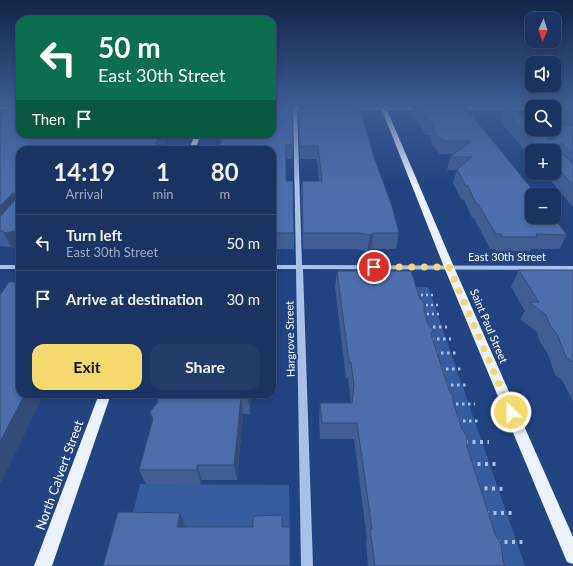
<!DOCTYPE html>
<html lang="en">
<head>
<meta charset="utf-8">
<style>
	body { margin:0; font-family:Lato,sans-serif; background:#233b68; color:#f1f3f6; height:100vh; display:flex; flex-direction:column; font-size:15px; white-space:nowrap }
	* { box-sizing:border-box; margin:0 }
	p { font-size:13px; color:#9faabe }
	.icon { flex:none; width:22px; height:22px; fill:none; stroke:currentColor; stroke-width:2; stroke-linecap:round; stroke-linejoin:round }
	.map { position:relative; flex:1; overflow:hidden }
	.sheet { position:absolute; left:16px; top:146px; width:260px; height:252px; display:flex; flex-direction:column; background:#1a3362; border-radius:12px; box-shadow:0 2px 6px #0003,0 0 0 1px #384e77 }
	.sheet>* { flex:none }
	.guide { position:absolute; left:16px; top:16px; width:260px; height:122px; border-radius:12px; box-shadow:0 2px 6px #0003,0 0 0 1px #384e77; background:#0b6e4f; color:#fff; overflow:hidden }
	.needle { width:26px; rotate:183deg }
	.tools { position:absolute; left:525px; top:12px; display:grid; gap:8px }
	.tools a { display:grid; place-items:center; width:36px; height:36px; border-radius:8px; background:#1a3362; box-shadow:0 2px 6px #0003,0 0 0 1px #384e77; font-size:20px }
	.pin { position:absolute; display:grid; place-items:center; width:34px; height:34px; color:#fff; margin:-17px; border:2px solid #fff; border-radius:50%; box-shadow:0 1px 4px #0007 }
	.me { position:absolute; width:44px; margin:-22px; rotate:337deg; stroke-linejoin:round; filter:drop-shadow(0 0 3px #0008) }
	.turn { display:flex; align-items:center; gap:14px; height:84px; padding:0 16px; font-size:18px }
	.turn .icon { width:52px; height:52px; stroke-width:2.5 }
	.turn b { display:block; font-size:28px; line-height:34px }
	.then { display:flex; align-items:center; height:38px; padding:0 16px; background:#0003; gap:8px; font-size:15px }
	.eta { display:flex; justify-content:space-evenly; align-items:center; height:68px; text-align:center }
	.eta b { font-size:24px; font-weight:700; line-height:28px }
	.action { display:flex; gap:8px; margin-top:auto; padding:8px 16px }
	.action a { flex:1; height:46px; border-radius:12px; background:#f4d96c; color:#111; font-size:16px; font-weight:700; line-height:46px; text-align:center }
	.action a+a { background:#233b68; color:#f1f3f6 }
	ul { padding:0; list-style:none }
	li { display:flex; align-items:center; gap:12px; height:56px; padding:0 16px; border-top:1px solid #384e77 }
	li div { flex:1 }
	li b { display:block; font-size:15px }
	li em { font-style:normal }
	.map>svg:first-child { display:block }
	.green { fill:#365ca0 }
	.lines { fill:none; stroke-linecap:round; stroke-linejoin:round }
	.path-far2 { stroke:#aac0e8; stroke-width:2.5; stroke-dasharray:2 3; stroke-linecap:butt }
	.path-far1 { stroke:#aac0e8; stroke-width:3; stroke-dasharray:2.5 3.5; stroke-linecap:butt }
	.path { stroke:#aac0e8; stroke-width:4; stroke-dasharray:3 4.5; stroke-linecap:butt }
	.minor { fill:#aac0e8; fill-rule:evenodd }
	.major { fill:#ecf2fe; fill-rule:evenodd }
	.wall { fill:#405e93 }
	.shaded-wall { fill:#344c78 }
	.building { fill:#4b6dab; stroke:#344c78 }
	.route { stroke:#f4d96c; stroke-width:7; stroke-dasharray:0 12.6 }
	.labels { text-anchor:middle; stroke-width:4; stroke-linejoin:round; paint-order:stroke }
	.street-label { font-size:11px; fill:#fff; stroke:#224483 }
	.near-street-label { font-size:13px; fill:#fff; stroke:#224483 }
</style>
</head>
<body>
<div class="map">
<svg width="573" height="566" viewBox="0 0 573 566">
	<rect width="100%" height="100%" fill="#224483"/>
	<g class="green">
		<path d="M407,287h21l97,279h-35z"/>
		<path d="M140,484l149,1 1,59 -161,-14z"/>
	</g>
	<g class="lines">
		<g class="path-far2">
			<path d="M416,295h19"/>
			<path d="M421,305h18"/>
			<path d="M422,314h20"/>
		</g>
		<g class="path-far1">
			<path d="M427,327h20"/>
			<path d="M431,339h20"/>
			<path d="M435,353h21"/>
			<path d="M440,369h22"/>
			<path d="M445,385h23"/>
			<path d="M450,404h25"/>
			<path d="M457,421h24"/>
		</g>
		<g class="path">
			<path d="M465,442h24"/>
			<path d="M470,464h27"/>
			<path d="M477,488l28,1"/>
			<path d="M486,513h28"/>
			<path d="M497,542h28"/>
		</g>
		<g class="minor">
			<path d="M293,106h4l5,159 271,1v4l-270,-1 10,297h-12l-5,-297h-24v-4h24z"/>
			<path d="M554,119h3l1,1 -4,1z"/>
			<rect x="0" y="265" width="20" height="4"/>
		</g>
		<g class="major">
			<rect x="0" y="106" width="20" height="3"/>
			<path d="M272,106h40l3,2 -3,2h-40z"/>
			<path d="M380,106h46l3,2 -3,2h-39l67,157 119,270v27l-6,-2 -123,-295 -62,-157h-34l-3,-2 3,-2z"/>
			<path d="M532,106l2,1h-2v3h-80l-3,-2 3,-2z"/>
			<path d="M195,134h6l-6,16h-6z"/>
			<path d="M99,394h12l-59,172h-18z"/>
		</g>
	</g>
	<g class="wall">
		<path d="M299,106h60l15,51 25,76 -3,16h-25l-4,2 -11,-2h-53l-2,-54 1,-14h17l-2,-22h-17z"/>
		<path d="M414,106h50l68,89 35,40 -8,14h-28l-1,2h-34l-1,-2h-5l-16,-31h-2l-8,-18 -3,-1 -8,-16 4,-13h-10l3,-13 4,-3h-14l-8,-9 -2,-10h-5l-12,-23z"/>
		<path d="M555,106h18v101l-29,-34h10v-22h-22v8l-32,-38 4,-12 37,23 1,-3h12l10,-4 -10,-10v-6z"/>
		<path d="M0,114l20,20h149l-7,16h-142v97l-8,1 -1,-1 -11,-1z"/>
		<path d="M223,134l70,11 -1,14h-6v22l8,52v16h-22v-99z"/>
		<path d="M519,270h54v131l-11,-21 -7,-5 -7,-21 -8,-12 -3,-10 -17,-13 5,-8 -14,-24z"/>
		<path d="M337,271l87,40 81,255h-137l-2,-24 1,-3 -13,-100h-34l-1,-20 1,-16h31l-3,-25h-2l-11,-91z"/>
		<path d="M251,394l-1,20h-7l-6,66h-35l-1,5 -55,-1 -7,-14 18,-67z"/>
	</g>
	<g class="shaded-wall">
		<path d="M63,134h15l-12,15 -5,-11v-2z"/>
		<path d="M160,134h9l-7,16h-10z"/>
		<path d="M13,193l6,15 -19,21v-23z"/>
		<path d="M15,231l5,11v5l-8,1 -8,-15z"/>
		<path d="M374,233l-3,16 -4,2 3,-16z"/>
		<path d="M25,394h19l-43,89 -1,-1v-40z"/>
		<path d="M248,394h3l-1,20 -2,-16z"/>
		<path d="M241,398l2,16 -6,66 -3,-15z"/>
		<path d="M197,465l5,15 -1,5 -4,-15z"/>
		<path d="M180,513l7,17 -10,-3z"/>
	</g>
	<g class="building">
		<path d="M10,106h10v28h43l-2,2v2h7l3,-4h89l-8,16h-132v82l-5,-1 -11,2 -1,-2h-3v-14l14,-16 1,-7 -2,-1 -13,13v-92z"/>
		<path d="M272,106h20l1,39h-7v36h7l1,52h-22v-83h-53l4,-16h49z"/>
		<path d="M299,106h60l1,2 14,49 18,49 7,27h-25l-4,2 -12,-2h-55l-1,-52h20l-4,-35h-18z"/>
		<path d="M418,106h46l73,89h-5v22h21l14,18 -31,-1 1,3h-35l-1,-3h-5l-18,-30h-2l-8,-18 -3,-1 -8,-16 15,-12h-22l21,-16h-28l-8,-8 -3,-11h-4z"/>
		<path d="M507,106l19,11 6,6v6h6l10,10h6l2,-2 -9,-8h7v-4h19v29l-10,-10h-4v6l14,14v21l-19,-21v-13h-12l-38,-42z"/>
		<path d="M561,106h12v10z"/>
		<path d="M373,269l10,2h28l9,28 4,4v8l3,10 2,5 4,3 -2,5 5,16 13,40 4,6v6l9,27 5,8v9l28,88 6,10 2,17 2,5h-130l-5,-37h2l-15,-106h-35l-2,-20h32l2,-17 -3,-24h-2l-12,-91h29z"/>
		<path d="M519,270h54v92l-7,-5 -8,-21 -8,-11 -4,-10 -17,-13h10z"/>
		<path d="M20,276v118h5l-25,48v-147l9,-13h6z"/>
		<path d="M159,394h89v4h-7l-7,67h-37v5h-58l14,-51 -3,-7 7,-9z"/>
		<path d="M118,512l62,1 -3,14h76v-11l29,-1v12h8v39h-187z"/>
	</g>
	<linearGradient id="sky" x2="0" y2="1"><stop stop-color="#132548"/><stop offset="0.57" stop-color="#3e5c93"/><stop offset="1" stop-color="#3e5c93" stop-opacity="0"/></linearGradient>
	<rect width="573" height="185" fill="url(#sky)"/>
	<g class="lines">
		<path class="route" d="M374,267h75l62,145"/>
	</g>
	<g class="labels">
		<g class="street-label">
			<text x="507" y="261">East 30th Street</text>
			<text transform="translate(489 326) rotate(67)" y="4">Saint Paul Street</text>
			<text transform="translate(290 339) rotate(-91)" y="4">Hargrove Street</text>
		</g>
		<g class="near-street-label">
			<text transform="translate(59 475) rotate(-70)" y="5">North Calvert Street</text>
		</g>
	</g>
</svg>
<div class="tools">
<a><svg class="needle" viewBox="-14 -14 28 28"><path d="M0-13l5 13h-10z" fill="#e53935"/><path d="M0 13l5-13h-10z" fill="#9faabe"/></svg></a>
<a><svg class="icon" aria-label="sound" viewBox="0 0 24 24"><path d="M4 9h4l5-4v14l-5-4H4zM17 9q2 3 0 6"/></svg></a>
<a><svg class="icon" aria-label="search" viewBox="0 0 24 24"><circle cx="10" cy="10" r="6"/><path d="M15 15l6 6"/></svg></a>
<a>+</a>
<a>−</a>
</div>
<div class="pin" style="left:374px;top:267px;background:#d93025"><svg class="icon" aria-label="arrive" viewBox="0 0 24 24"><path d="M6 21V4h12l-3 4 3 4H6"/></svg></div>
<svg class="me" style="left:511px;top:412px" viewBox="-20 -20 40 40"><circle r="17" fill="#f4d96c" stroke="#fff" stroke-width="3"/><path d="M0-11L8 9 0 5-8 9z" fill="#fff"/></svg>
<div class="guide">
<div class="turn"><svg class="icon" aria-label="left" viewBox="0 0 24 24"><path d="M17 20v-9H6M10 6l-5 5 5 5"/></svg><div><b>50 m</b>East 30th Street</div></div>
<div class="then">Then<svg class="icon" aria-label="arrive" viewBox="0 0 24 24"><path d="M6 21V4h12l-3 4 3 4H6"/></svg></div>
</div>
<section class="sheet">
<div class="eta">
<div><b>14:19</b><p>Arrival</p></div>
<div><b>1</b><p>min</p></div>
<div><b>80</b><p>m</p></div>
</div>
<ul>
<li><svg class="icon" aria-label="left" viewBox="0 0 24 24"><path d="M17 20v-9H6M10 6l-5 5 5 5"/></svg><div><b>Turn left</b><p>East 30th Street</p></div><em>50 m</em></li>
<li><svg class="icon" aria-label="arrive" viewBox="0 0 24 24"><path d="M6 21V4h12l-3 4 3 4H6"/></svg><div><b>Arrive at destination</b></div><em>30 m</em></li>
</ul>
<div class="action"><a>Exit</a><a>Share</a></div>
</section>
</div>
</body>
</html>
